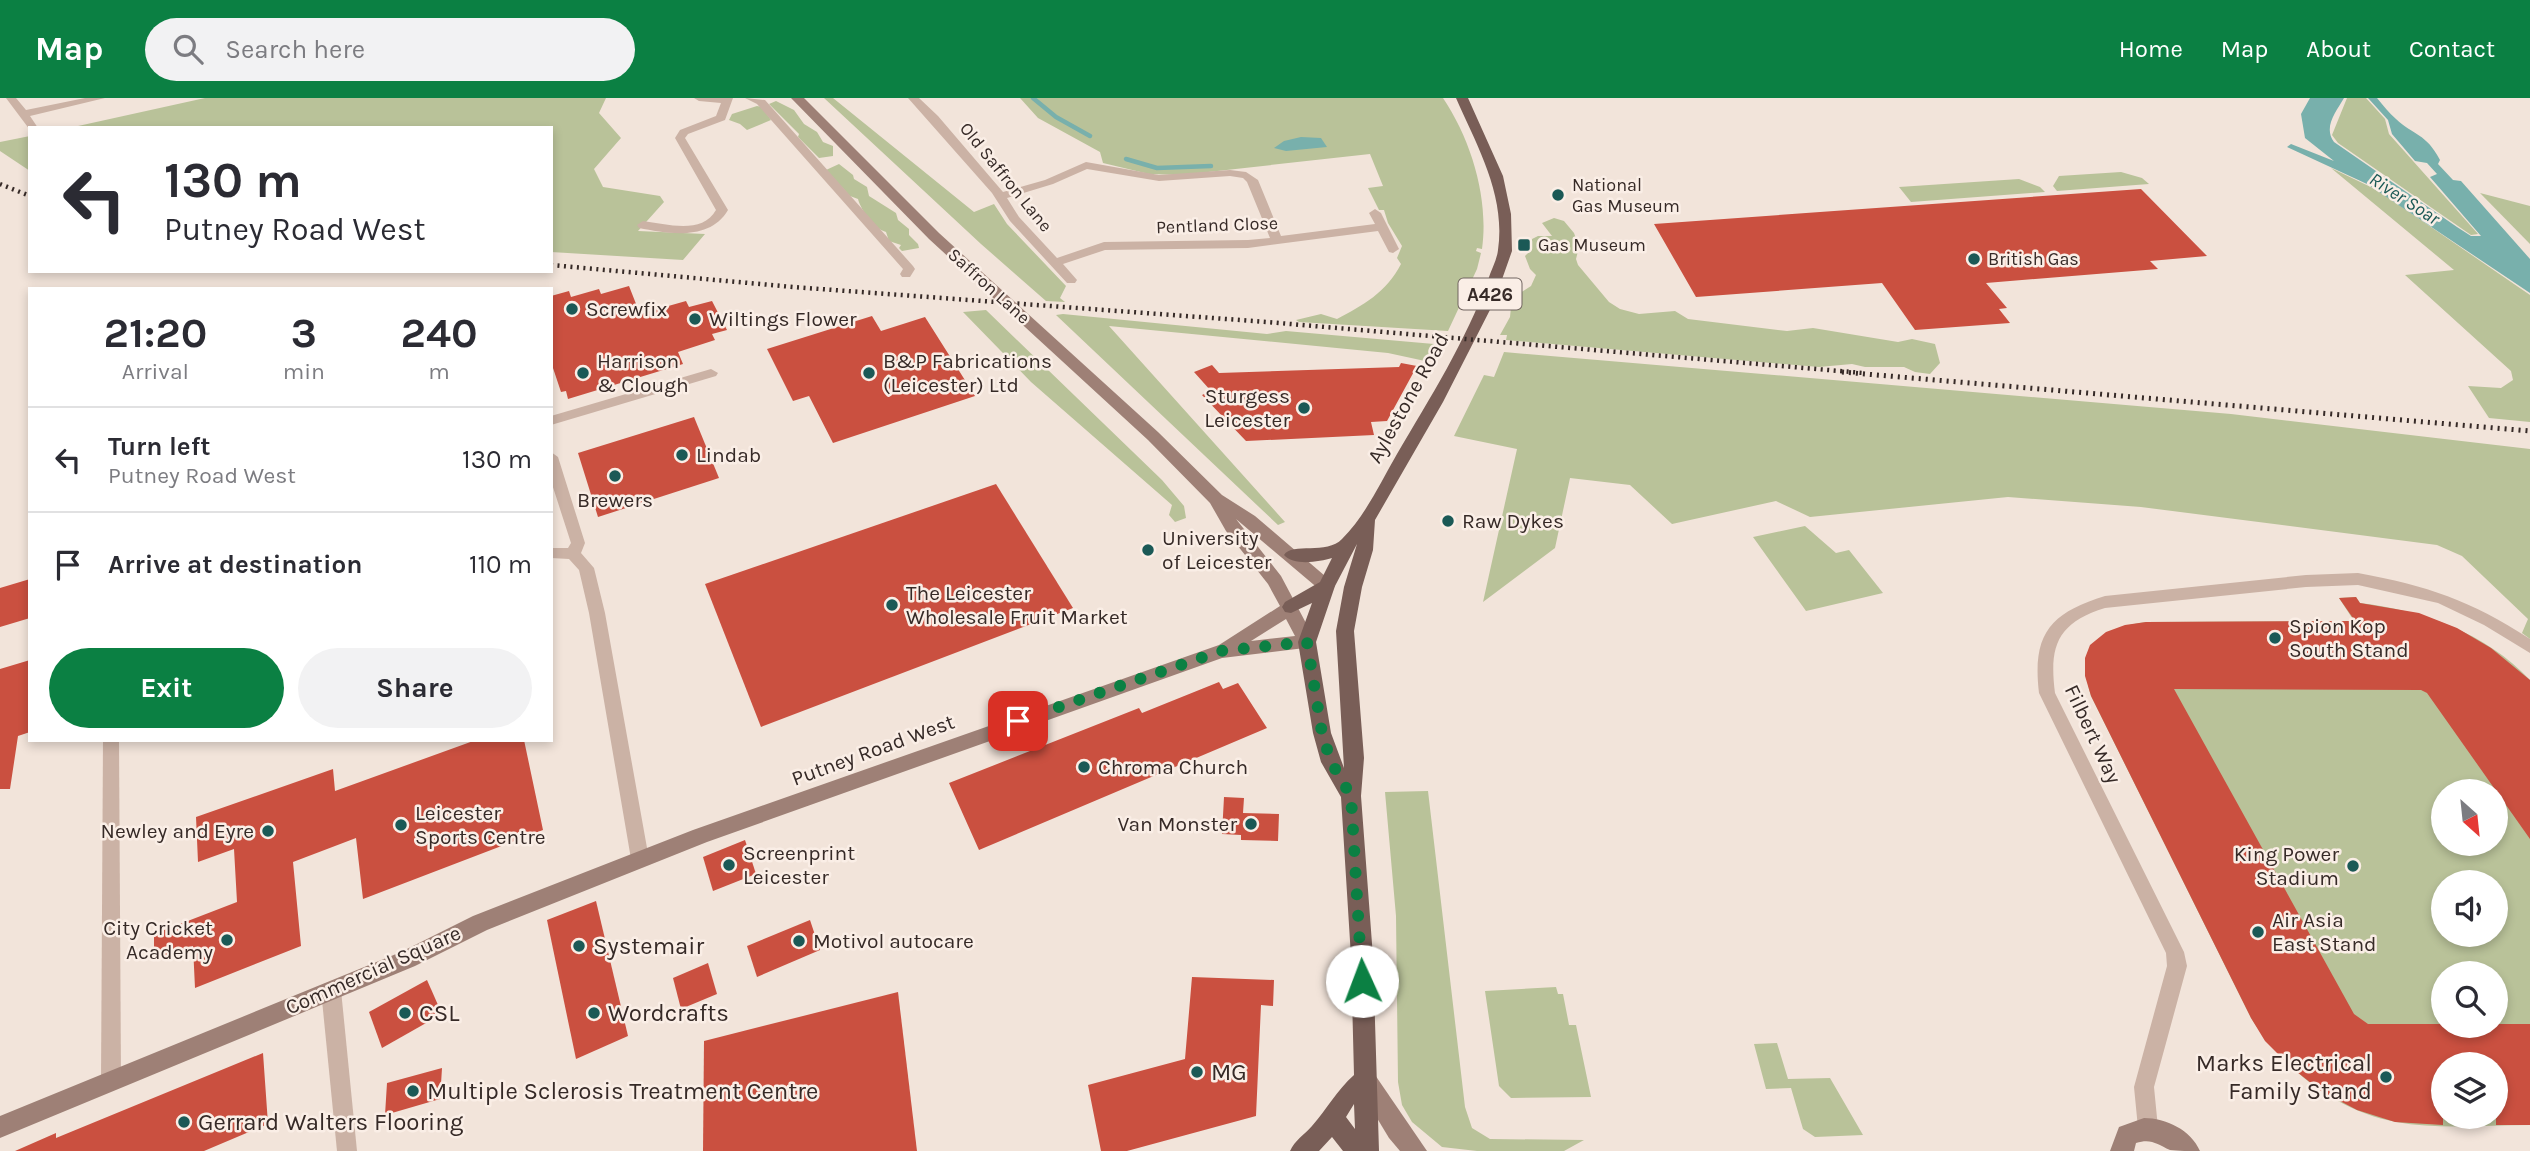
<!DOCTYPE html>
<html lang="en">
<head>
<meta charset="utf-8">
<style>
	body { margin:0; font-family:Karla,sans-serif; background:#f2f2f3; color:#2b2b33; height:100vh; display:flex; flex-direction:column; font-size:26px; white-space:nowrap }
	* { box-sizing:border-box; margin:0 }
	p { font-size:23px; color:#7c7c81 }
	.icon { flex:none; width:38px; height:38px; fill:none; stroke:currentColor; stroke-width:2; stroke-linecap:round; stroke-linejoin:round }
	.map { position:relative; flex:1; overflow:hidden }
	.sheet { position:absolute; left:28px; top:189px; width:525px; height:455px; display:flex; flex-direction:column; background:#fff; border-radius:0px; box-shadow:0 4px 10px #0003 }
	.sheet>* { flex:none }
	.guide { position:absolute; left:28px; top:28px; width:525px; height:147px; border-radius:0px; box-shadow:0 4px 10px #0003; background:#fff; color:#2b2b33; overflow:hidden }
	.needle { width:46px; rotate:153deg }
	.controls { position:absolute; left:2431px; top:681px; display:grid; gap:14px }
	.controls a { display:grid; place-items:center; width:77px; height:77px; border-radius:50%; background:#fff; box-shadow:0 4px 10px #0003; font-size:35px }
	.pin { position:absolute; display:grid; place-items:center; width:60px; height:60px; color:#fff; margin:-30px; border-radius:14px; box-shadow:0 4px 10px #0006 }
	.me { position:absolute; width:77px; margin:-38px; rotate:358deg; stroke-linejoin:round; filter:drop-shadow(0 0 5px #0008) }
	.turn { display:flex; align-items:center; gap:24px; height:147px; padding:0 21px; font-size:32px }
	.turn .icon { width:91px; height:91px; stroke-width:2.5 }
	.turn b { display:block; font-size:49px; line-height:60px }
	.eta { display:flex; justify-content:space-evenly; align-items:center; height:119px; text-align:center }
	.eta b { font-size:42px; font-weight:700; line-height:49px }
	.button { display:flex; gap:14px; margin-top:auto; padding:14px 21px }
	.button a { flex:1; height:80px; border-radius:42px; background:#0b8043; color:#fff; font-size:28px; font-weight:700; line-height:80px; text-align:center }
	.button a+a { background:#f2f2f3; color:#2b2b33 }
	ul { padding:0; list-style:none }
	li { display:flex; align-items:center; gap:21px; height:105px; padding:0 21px; border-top:2px solid #e1e1e2 }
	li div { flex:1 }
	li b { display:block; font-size:26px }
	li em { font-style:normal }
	header { display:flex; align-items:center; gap:42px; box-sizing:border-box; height:98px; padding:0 35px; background:#0b8043; color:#fff }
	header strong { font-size:33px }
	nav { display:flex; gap:38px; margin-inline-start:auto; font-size:24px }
	.search { width:490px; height:63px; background:#f2f2f3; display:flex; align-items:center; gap:18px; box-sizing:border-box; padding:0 24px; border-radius:38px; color:#7c7c81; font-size:26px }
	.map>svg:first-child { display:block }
	.green { fill:#b9c299; fill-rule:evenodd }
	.water { fill:#78b0ac }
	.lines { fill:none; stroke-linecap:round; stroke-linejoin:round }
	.stream { stroke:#78b0ac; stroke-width:4.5 }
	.building { fill:#ca5040 }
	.street { fill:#cbb2a5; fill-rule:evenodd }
	.secondary { fill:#9e8076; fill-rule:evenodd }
	.primary { fill:#795e57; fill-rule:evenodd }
	.rail-far1 { stroke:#362a27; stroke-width:4.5; stroke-dasharray:2 4.5; stroke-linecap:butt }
	.rail { stroke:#362a27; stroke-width:5; stroke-dasharray:2 5; stroke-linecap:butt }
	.route { stroke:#0b8043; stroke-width:12; stroke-dasharray:0 21.6 }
	.poi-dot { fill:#1b5956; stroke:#faeee6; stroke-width:2.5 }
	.labels { text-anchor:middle; stroke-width:5; stroke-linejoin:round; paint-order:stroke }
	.far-street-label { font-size:18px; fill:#362a27; stroke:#faeee6 }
	.far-poi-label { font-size:18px; fill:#362a27; stroke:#faeee6; text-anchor:start }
	.far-water-label { font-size:19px; font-style:italic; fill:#1b5956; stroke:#faeee6 }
	.shield { fill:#faeee6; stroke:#716560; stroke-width:2 }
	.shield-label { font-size:19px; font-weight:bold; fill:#362a27 }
	.poi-label { font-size:21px; fill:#362a27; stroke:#faeee6; text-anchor:start }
	.street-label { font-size:21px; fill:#362a27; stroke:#faeee6 }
	.near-poi-label { font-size:24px; fill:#362a27; stroke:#faeee6; text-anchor:start }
</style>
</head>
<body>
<header>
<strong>Map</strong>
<div class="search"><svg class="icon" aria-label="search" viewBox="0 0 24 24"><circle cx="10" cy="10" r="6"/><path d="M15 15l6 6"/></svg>Search here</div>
<nav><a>Home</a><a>Map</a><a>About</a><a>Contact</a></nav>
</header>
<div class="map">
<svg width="2530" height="1053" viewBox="0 0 2530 1053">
	<rect width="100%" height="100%" fill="#f2e4da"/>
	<g class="green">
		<path d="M205,0h401l-7,15 22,25 -27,31 9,18 57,9 4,6 -26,29 67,3 -22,26 -132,-8v-124h-482z"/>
		<path d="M824,0h9l141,114 20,-8 13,20 59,62 -6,12 5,4 -19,-1 -65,-57z"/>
		<path d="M1020,0h423c29,43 46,102 39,151l-5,-1 -1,3 5,2 -4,16 -29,62 -149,-9 -3,-2 25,-6 16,5c25,-13 50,-27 64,-55l-4,-6 5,-12 -14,-23 -4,-13h-5l-11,-22 15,-2 -13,-32 -189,21 -32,-1 -46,-11 -3,-11 -62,-34z"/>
		<path d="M2347,0h19l19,21 4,15 89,100 -7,1 -133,-92 -6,-8z"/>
		<path d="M776,3l18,9 10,14 13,8 6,10 10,4v10l-14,2 -21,-21 1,-3 -30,-30z"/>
		<path d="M757,8l5,1 9,13 -24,10 -7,-6 -11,-4 3,-6z"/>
		<path d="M30,38v35l-30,-20v-9z"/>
		<path d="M839,66l14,11 1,4 13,8 2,9 27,17 2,7 11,9v6l9,9 1,4 -17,3 -3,-3 2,-3 -12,-4 -3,-9c-13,-4 -25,-22 -28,-33l-8,-3 -24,-26z"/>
		<path d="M2331,70l46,22 153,105v127l-41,-4 -21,-32 33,2 12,-8 -2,-9 -106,-96 49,-5z"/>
		<path d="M2121,74l21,6 7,6 -92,7 -4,-5 6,-10z"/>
		<path d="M2019,81l21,8 5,5 -134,10 -12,-15z"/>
		<path d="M2480,95l50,13v38z"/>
		<path d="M1554,120l10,3 10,12 5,14 -3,12 2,6 31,37 11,7 19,5 36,-3 13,8 99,12 26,-3 85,14 14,-3 23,5 5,19 -10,11 -15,-2 -11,-5h-39l-13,-3 -33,3 -313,-27 1,-5h-7l10,-18 2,-19 19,-12 5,-11 -6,-6 -5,-13 4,-4 3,-13 6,-3h14l-10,-13z"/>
		<path d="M986,212l176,170 22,26 2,12 -11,4 -6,-7 3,-10 -141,-123 -68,-70z"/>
		<path d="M1063,216l204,20 19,-3 148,13 -9,17 -37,-8 -279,-27 176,196 -7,3 -222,-210z"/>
		<path d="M1504,254l727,62 299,35v190l-8,-6 6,-14 -66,-63 -25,-11 -296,-38 -133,-10 -198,20 -34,-16 -104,23 -42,-39 -60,-7 -15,70 -72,54 34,-153 -63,-13 30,-61 10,2z"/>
		<path d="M1805,428l31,27 13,-3 34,43 -77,18 -53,-74z"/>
		<path d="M2356,499l4,6c62,7 126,30 170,77v445c-44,0 -91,5 -134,-3 -60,-11 -114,-54 -145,-104l-160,-322c-16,-51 8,-67 55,-74l208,-1 -15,-23zM2443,693h53v53h-53zM2443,784h53v52h-53zM2443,875h53v53h-53zM2443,966h53v52h-53z"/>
		<path d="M1428,693l37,316 7,21 18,11 94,1 -20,11h-87l-35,-4 -30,-25 -10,-17 -4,-23 -2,-166 -11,-124z"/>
		<path d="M1556,889l2,7h5l6,31h7l15,72 -80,1 -12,-12 -14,-95z"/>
		<path d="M1777,945l11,36 42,-1 33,57 -48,2 -12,-8 -12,-41 -25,1 -12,-45z"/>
	</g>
	<g class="water">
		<path d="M2310,0h34c-8,14 -21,29 -10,44l123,85 14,9h10l-51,-59 7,-3 -10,-11 -12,-2 -23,-27 -4,-14 -20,-22h9c6,7 12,15 19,21 18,17 30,14 44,41l-2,4 15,16 8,1 69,78v34l-163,-109 -80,-37 4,-3 43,17 -29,-23 -4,-24z"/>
		<path d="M1301,39l20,1 6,9 -41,4 -12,-3 10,-7z"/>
	</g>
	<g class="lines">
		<g class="stream">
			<path d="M1033,0l23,19 34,19"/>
			<path d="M1126,61l31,9 54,-2"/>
		</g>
	</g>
	<g class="building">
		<path d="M2141,91l66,67 -57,5 8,8 -172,14 21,25 -8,1 11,14 -95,7 -33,-47 -186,14 -42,-73z"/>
		<path d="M629,188l11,28 46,-13 3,6 23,-6 15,29 -15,4 3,6 -37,12 5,12 -115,35 -2,-8 -5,1 -10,-30v-66l18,-5 2,6 28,-8 2,5z"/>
		<path d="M872,218l9,15 44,-14 50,79 -142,47 -24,-47 -16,5 -26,-52z"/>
		<path d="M1401,265l16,3 -30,55 -16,1 3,13 -128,6 -44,-46 9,-4 -17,-19 18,-7 7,8 180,-6z"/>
		<path d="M694,319l25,61 -121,39 -20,-64z"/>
		<path d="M996,386l77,124 -312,119 -56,-143z"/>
		<path d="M30,481v39l-30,9v-39z"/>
		<path d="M2356,499l4,6 59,10 38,15 34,20 39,32v159l-103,-146 -6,-3 -247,-1 180,325 14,10h162v101h-34v-61h-53v61l-48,-3 -38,-12 -36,-19 -29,-23 -27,-27 -14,-23 -160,-322 -6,-20v-18l5,-13 16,-13 19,-7 21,-3 209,-1 -16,-23z"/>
		<path d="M30,562v72l-12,4 -8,53h-10v-120z"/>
		<path d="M1219,584l4,7 15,-6 29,45 -288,122 -30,-67 190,-75 3,5z"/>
		<path d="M476,642h48l19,90 -180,69 -7,-61 -63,24 8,84 -106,42 -2,-42 -39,15v-27l83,-32 -3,-53 -36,13 -2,-45 137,-48 2,22z"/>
		<path d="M1224,699l20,1 -1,15 36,1 -1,27 -37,-1v-5l-19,-1z"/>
		<path d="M745,742l11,34 -43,17 -10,-34z"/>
		<path d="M596,803l32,135 -52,23 -29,-139z"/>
		<path d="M810,822l10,30 -63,27 -10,-31z"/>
		<path d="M708,865l9,31 -36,15 -8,-31z"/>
		<path d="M1192,879l82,3 -1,26 -12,-1 -5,111 -129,35h-26l-13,-66 97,-26z"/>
		<path d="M427,882l15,34 -60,34 -13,-36z"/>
		<path d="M898,894l19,159h-214l1,-110z"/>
		<path d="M263,955l5,71 -64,27h-189l41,-18v5z"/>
		<path d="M442,970l-2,31 -55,16 2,-32z"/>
	</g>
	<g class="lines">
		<g class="street">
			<path d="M6,0h10l10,12 59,-12h20l-75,18 8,12h-8v2z"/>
			<path d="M694,0h39l-8,22 -37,14 -3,4 43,72c-18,31 -59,24 -89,18l-2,-3 6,-4c24,3 59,14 73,-11l-41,-72 5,-8 36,-14 5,-13 -22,-2z"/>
			<path d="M745,0l20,2 148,166 2,3 -5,8h-8l-2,-3 3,-5 -146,-165z"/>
			<path d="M908,0h11l19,18 65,76 42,-12 41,-18 73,13 71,-5 16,2 12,8 23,56 94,-12 -6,-11 6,-4 6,4 18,36 -6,4 -4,-1 -11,-21 -130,17 -143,2 -42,14 14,16 -2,3h-8l-57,-62 -18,-28zM1087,71l72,12 71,-5 13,2 4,4 23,56 -22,2 -144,2 -47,16 -38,-41 -12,-19 46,-14z"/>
			<path d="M711,271l7,4 -2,3 -165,49v-9z"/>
			<path d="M551,354l7,5 27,86 -4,10 13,15 11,45 44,246 -3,6 -6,2 -6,-2 -3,-6 -42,-246 -10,-43 -10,-11 -18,-1v-10h17l3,-5 -20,-62z"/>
			<path d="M2358,475c70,13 112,27 172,66v14l-46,-28 -46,-22 -80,-18 -52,2 -201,21c-48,15 -56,38 -50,85l129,259 3,14 -33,121 4,41 -3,7 -7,3 -7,-3 -3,-7 -4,-41 33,-121 -1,-13 -127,-260c-7,-59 11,-80 66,-97l201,-21z"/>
			<path d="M103,642h16l2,341 -3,7 -7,3 -7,-3 -3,-7z"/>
			<path d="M331,883l7,3 3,6 16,161h-20l-16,-161 3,-6z"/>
		</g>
		<g class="secondary">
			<path d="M791,0h13l135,135 219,199 64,63 33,21 77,66 3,4 -3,4h-12l-84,-71 45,57 35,66 -3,5 -91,11 -515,184 -220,88 -72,36 -415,172v-22l401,-164 72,-36 220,-86 526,-185 61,-39 -12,-22 -42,-53 -16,-28 -62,-63 -219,-201zM1286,521l9,17 -44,5z"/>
			<path d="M1365,971l8,3 54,79h-27l-11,-13 -35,-58 3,-8z"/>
			<path d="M2144,1020c22,0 47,12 56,33 -9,0 -23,0 -30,-1 -13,-6 -19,-12 -34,-7l-2,8h-24l9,-24z"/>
		</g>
		<path class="primary" d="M1456,0h12l35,78 8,38 1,37 -18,51 -51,100 -68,118 -2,30 -11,37 -8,44 10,127 -3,38 12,161 6,194h-36l-11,-14 -13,14h-29c5,-11 14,-16 22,-25 15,-17 25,-36 42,-51l-3,-118 -10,-160 -20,-35 -8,-29 -15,-91 14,-39 -21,10 -6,-1 -3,-5 3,-5 35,-20 12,-24c-13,4 -39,8 -48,-3 8,-13 43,0 58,-16 24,-24 38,-56 55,-85 33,-56 69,-113 91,-174 3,-10 9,-20 10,-30 8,-55 -21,-104 -42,-152zM1357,446l-13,43 -8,44 8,137 -13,-35 -15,-91 19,-56zM1354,1006l1,25 -9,-12z"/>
		<g class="rail-far1">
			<path d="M0,86l30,12"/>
			<path d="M551,167l242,22 474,35 596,51"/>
		</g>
		<path class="rail" d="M1842,274l688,59"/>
	</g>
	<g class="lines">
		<path class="route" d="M1018,623l203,-70 86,-9 15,91 9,29 20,34 11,185"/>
	</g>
	<g class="poi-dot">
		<circle cx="1558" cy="97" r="7"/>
		<rect x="1517" y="140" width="14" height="14" rx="3.5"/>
		<circle cx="1974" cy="161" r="7"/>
		<circle cx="572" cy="211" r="7"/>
		<circle cx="695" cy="221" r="7"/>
		<circle cx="583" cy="275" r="7"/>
		<circle cx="869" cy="275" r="7"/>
		<circle cx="1304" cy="310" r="7"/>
		<circle cx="682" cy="357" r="7"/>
		<circle cx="615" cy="378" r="7"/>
		<circle cx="1448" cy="423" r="7"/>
		<circle cx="1148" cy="452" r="7"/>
		<circle cx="892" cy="507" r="7"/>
		<circle cx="2275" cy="540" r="7"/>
		<circle cx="1084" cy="669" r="7"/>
		<circle cx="1251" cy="726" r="7"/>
		<circle cx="401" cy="727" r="7"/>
		<circle cx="268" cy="733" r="7"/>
		<circle cx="729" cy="767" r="7"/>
		<circle cx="2353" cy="768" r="7"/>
		<circle cx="2258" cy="834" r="7"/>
		<circle cx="227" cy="842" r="7"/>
		<circle cx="799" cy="843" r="7"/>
		<circle cx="579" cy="848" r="7"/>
		<circle cx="405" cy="915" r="7"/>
		<circle cx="594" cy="915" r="7"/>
		<circle cx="1197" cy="974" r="7"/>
		<circle cx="2386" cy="979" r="7"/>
		<circle cx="413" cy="993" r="7"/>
		<circle cx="184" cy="1024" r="7"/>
	</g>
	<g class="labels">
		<g class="far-street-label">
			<text transform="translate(1006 79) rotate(51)" y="6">Old Saffron Lane</text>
			<text transform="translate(1217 127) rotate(-2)" y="6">Pentland Close</text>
			<text transform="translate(989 188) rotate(42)" y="6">Saffron Lane</text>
		</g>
		<g class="far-poi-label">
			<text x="1572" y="93">National<tspan x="1572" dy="21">Gas Museum</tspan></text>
			<text x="1538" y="153">Gas Museum</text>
			<text x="1988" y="167">British Gas</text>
		</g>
		<g class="far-water-label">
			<text transform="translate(2405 100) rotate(33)" y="7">River Soar</text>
		</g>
		<rect class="shield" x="1458.5" y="180.5" width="63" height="31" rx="5"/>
		<g class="shield-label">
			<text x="1490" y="203">A426</text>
		</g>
		<g class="poi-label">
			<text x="586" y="218">Screwfix</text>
			<text x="709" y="228">Wiltings Flower</text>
			<text x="597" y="270">Harrison<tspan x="597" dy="24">&amp; Clough</tspan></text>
			<text x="883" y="270">B&amp;P Fabrications<tspan x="883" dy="24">(Leicester) Ltd</tspan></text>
			<text x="1290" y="305" text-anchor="end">Sturgess<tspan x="1290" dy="24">Leicester</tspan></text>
			<text x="696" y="364">Lindab</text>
			<text x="615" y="409" text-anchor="middle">Brewers</text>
			<text x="1462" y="430">Raw Dykes</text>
			<text x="1162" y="447">University<tspan x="1162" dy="24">of Leicester</tspan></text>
			<text x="906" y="502">The Leicester<tspan x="906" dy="24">Wholesale Fruit Market</tspan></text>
			<text x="2289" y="535">Spion Kop<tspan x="2289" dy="24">South Stand</tspan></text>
			<text x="1098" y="676">Chroma Church</text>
			<text x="415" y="722">Leicester<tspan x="415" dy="24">Sports Centre</tspan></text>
			<text x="1237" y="733" text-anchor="end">Van Monster</text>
			<text x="254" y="740" text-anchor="end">Newley and Eyre</text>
			<text x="743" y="762">Screenprint<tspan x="743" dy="24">Leicester</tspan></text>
			<text x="2339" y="763" text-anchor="end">King Power<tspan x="2339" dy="24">Stadium</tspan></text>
			<text x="2272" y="829">Air Asia<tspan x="2272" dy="24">East Stand</tspan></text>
			<text x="213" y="837" text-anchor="end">City Cricket<tspan x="213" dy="24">Academy</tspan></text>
			<text x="813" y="850">Motivol autocare</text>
		</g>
		<g class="street-label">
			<text transform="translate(1408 300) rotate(-61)" y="7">Aylestone Road</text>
			<text transform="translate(2093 636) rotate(65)" y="7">Filbert Way</text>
			<text transform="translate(873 652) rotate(-20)" y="7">Putney Road West</text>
			<text transform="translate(373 872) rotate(-24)" y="7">Commercial Square</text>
		</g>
		<g class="near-poi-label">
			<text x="593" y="856">Systemair</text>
			<text x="419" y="923">CSL</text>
			<text x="608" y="923">Wordcrafts</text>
			<text x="2372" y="973" text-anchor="end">Marks Electrical<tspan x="2372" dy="28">Family Stand</tspan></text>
			<text x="1211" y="982">MG</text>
			<text x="427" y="1001">Multiple Sclerosis Treatment Centre</text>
			<text x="198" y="1032">Gerrard Walters Flooring</text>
		</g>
	</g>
</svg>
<div class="controls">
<a><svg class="needle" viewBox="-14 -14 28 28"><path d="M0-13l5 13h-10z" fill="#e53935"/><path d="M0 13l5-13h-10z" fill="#7c7c81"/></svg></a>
<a><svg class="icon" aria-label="sound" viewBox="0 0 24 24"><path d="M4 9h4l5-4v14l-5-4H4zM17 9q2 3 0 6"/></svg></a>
<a><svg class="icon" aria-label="search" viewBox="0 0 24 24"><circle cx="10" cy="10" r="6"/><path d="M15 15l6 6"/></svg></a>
<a><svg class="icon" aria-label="layers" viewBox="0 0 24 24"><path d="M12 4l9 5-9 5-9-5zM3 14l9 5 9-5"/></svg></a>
</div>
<div class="pin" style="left:1018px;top:623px;background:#d93025"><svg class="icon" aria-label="arrive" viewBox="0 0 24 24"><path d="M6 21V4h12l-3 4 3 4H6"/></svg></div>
<svg class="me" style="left:1362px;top:883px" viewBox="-20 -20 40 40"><circle r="19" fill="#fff"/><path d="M0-13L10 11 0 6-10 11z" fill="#0b8043"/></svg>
<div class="guide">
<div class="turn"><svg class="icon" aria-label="left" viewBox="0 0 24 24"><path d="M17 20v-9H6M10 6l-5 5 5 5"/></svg><div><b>130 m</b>Putney Road West</div></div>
</div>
<section class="sheet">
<div class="eta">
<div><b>21:20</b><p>Arrival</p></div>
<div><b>3</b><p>min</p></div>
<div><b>240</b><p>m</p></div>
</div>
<ul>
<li><svg class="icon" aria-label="left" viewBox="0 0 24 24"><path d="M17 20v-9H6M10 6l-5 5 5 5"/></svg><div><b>Turn left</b><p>Putney Road West</p></div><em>130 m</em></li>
<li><svg class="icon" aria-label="arrive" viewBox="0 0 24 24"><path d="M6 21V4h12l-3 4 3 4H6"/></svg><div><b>Arrive at destination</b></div><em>110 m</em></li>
</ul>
<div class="button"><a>Exit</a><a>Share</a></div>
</section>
</div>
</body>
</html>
